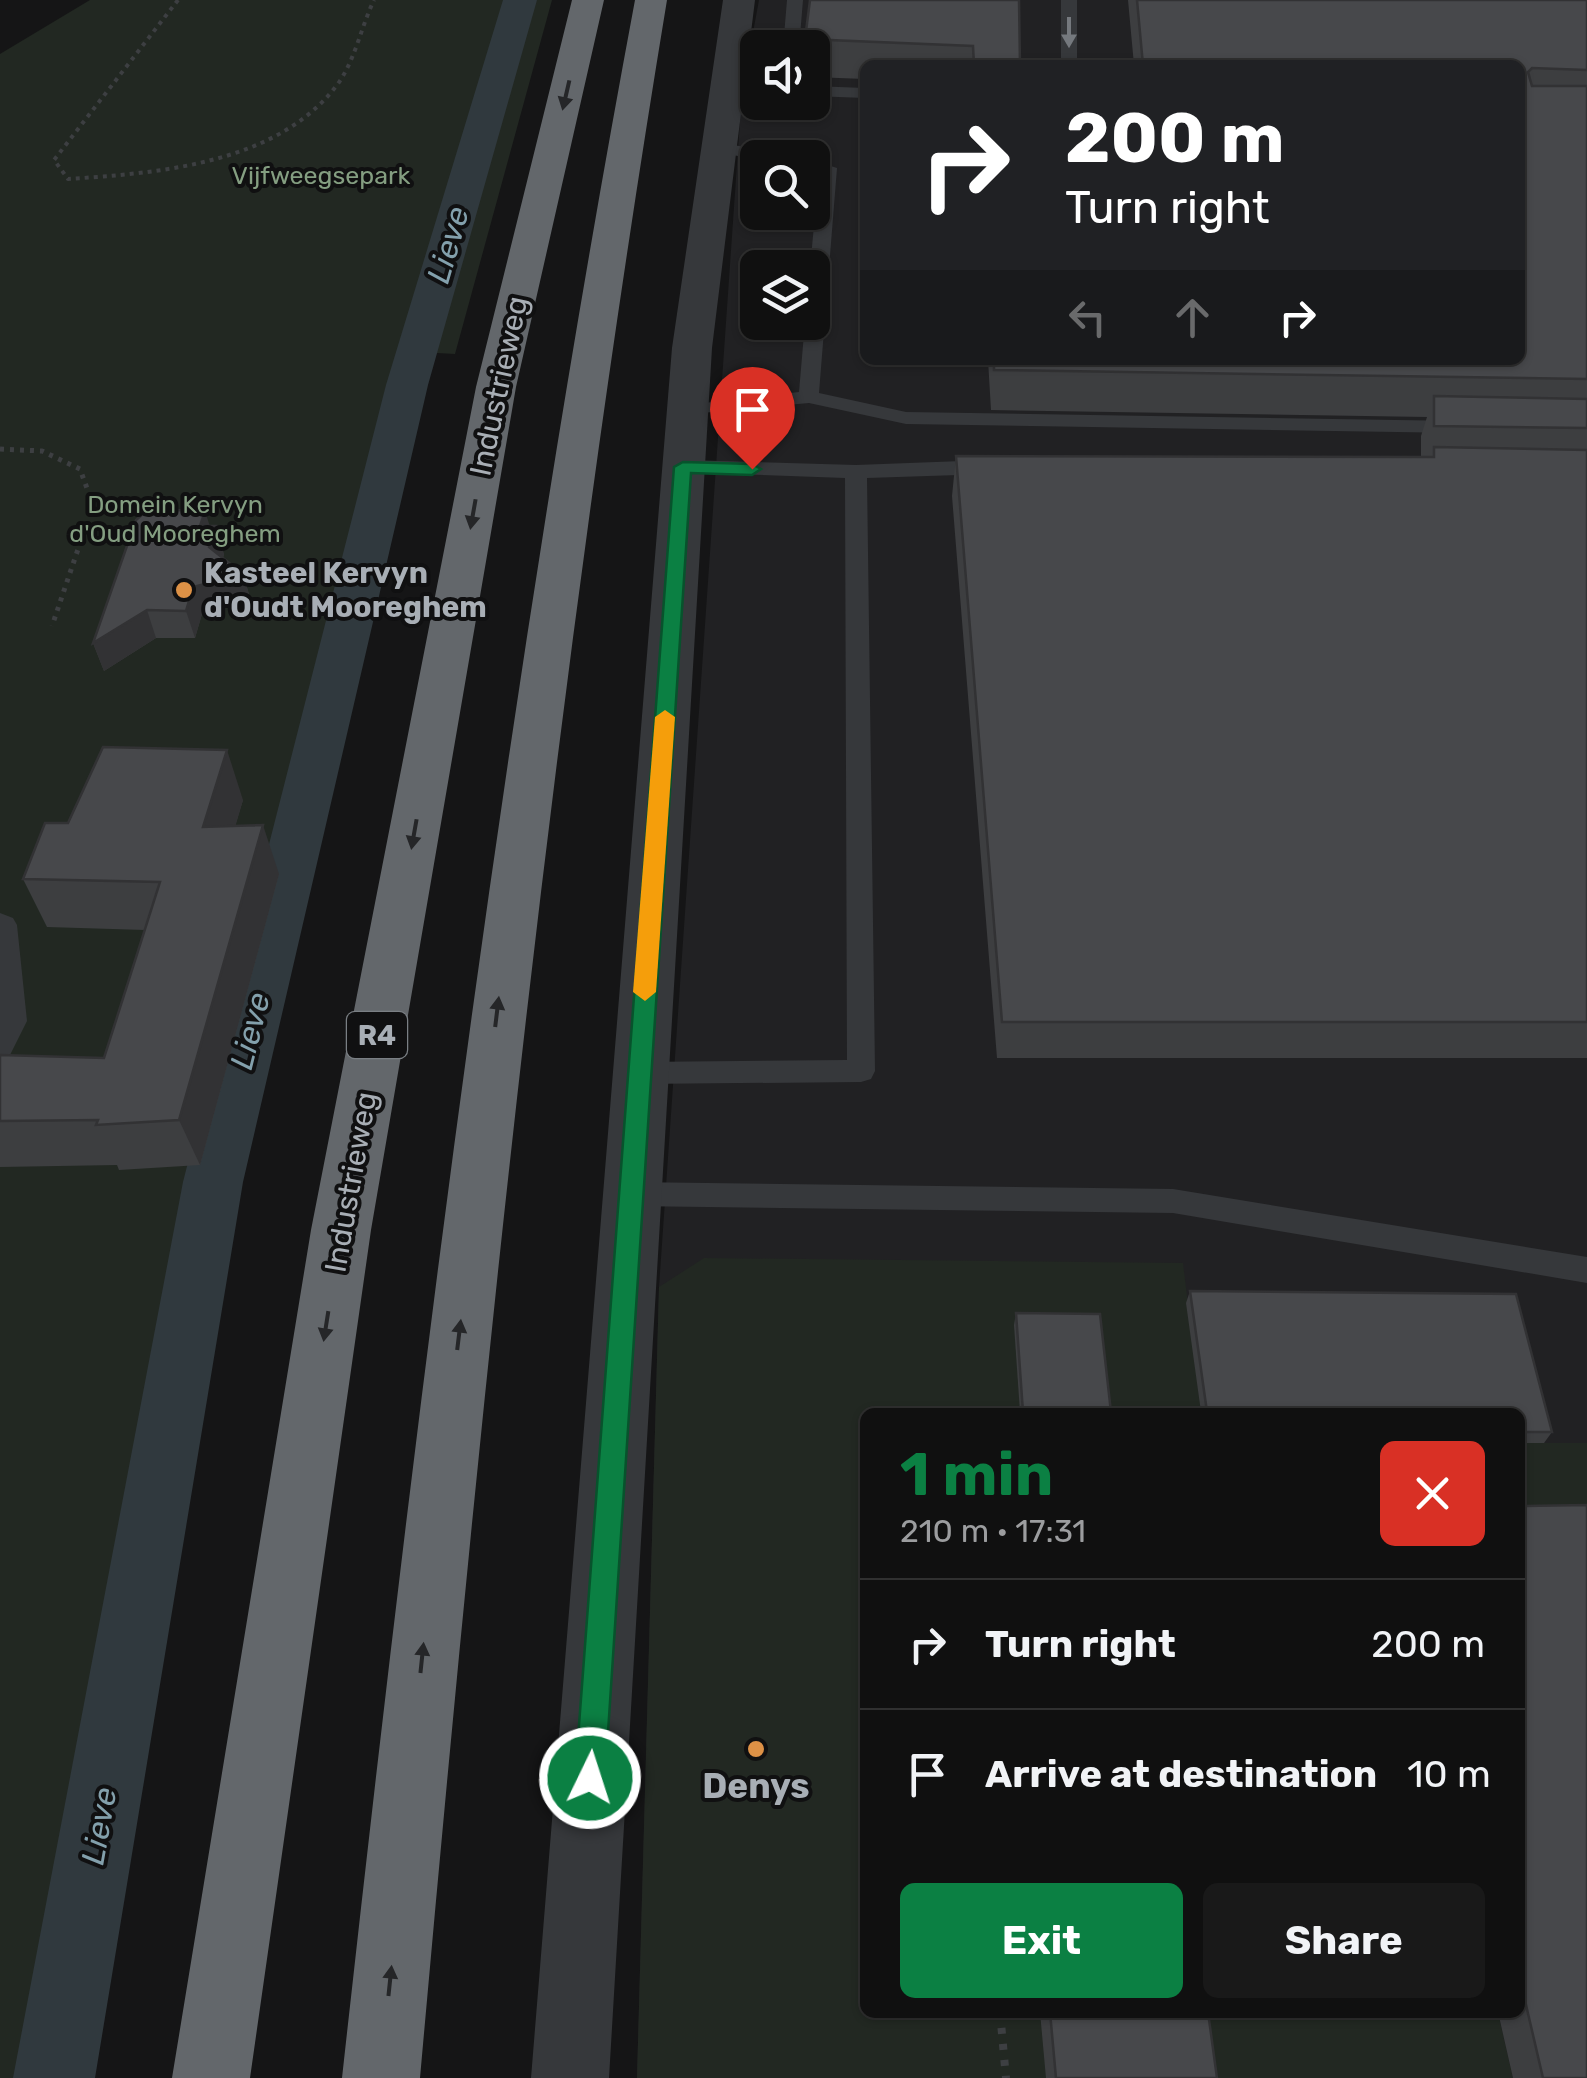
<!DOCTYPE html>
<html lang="en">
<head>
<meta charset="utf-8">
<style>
	body { margin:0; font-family:Rubik,sans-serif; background:#191919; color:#f1f3f6; height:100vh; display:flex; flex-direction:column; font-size:38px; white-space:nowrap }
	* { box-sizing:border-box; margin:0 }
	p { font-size:32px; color:#9c9d9f }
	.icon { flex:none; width:55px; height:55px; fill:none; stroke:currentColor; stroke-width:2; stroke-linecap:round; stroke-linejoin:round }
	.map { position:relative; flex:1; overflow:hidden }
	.panel { position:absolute; left:860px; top:1408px; width:665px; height:610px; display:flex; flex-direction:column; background:#101010; border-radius:15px; box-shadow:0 2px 8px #0004,0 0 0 2px #303030 }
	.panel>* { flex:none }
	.hud { position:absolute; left:860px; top:60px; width:665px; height:305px; border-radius:15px; box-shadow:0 2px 8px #0004,0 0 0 2px #303030; background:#202124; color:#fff; overflow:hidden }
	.buttons { position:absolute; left:740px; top:30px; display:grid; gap:20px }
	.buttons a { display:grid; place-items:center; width:90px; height:90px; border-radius:15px; background:#101010; box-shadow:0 2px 8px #0004,0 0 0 2px #303030; font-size:50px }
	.pin { position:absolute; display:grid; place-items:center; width:85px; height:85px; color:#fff; margin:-102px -42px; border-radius:50% 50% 50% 0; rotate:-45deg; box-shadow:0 0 10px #0007 }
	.pin .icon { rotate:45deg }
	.me { position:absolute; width:110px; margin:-55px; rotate:4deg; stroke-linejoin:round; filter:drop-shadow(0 0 8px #0008) }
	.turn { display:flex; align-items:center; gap:35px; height:210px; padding:0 40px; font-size:45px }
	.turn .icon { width:130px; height:130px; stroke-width:2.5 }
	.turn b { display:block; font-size:70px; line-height:85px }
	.lanes { display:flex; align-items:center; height:95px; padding:0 40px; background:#0003; justify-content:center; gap:50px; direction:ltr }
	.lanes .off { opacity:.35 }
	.round { display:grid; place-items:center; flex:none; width:105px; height:105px; border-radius:15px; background:#191919 }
	.summary { display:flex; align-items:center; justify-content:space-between; height:170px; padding:0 40px }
	h1 { font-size:60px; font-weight:700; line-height:75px; color:#0b8043 }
	.button { display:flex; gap:20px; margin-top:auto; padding:20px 40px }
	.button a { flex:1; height:115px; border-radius:15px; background:#0b8043; color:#fff; font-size:40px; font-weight:700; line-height:115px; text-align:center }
	.button a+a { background:#191919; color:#f1f3f6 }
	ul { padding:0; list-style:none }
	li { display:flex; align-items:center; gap:30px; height:130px; padding:0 40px; border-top:2px solid #303030 }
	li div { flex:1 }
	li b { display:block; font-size:38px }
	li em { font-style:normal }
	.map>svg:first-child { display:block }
	.built { fill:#212123; fill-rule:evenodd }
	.green { fill:#222822 }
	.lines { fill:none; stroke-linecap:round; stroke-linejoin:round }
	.canal { fill:#30393e; fill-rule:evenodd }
	.path-far2 { stroke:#3d3f42; stroke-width:4; stroke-dasharray:4 5; stroke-linecap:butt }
	.path-far1 { stroke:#3d3f42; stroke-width:5; stroke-dasharray:4 6; stroke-linecap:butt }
	.path { stroke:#3d3f42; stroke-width:8; stroke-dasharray:6 10; stroke-linecap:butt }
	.lane { fill:#36383b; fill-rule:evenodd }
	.street { fill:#36383b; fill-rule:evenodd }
	.highway { fill:#63676b; fill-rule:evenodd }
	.wall { fill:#3d3e40 }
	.shaded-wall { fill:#323234 }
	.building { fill:#47484b; stroke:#323234; stroke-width:2.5 }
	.oneway { fill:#75797e }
	.oneway2 { fill:#252628 }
	.route { fill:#0b8043; stroke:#07532c; stroke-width:2.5 }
	.slow { fill:#f59e0b }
	.poi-dot { fill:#dd9146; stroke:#101011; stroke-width:4 }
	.labels { text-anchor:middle; stroke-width:8; stroke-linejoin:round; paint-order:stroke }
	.far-park-label { font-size:25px; fill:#849e81; stroke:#101011 }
	.shield { fill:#101011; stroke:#7a7f84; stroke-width:2.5 }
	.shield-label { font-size:28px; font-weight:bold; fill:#a8aeb5 }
	.street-label { font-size:30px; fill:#a8aeb5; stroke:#101011 }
	.poi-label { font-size:30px; font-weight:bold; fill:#a8aeb5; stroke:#101011; text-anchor:start }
	.water-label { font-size:32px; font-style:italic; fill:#83a0ac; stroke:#101011 }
	.near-poi-label { font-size:35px; font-weight:bold; fill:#a8aeb5; stroke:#101011 }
</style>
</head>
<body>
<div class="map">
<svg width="1587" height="2078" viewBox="0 0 1587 2078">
	<rect width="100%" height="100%" fill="#151516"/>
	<path class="built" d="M759,0h828v2078h-950l22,-791 83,-1195zM758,48h54v54h-54zM865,65h655v295h-655zM758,158h54v54h-54zM758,268h54v54h-54zM865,1412h655v600h-655z"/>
	<g class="green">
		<path d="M90,0h462l-97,354 -53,-3 -33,111 -174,709 -136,717 -31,190h-28v-2024z"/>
		<path d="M704,1258l479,5 18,149h-336v600l633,1 15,65h-876l22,-791z"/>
		<path d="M1520,1443h67v90l-67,1z"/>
	</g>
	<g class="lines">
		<path class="canal" d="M503,0h34l-109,385 -185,797 -148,896h-82l170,-896 203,-797z"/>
		<path class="path-far2" d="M178,0l-124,160 14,19c91,-6 209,-15 269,-94 18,-24 24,-58 37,-85"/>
		<path class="path-far1" d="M0,449l42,2 38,18 13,36 -41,121"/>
		<path class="path" d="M1000,2012l6,66"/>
		<g class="lane">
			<path d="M787,0h16l-4,48h-16z"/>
			<rect x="1061" y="0" width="16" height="65"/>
			<path d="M758,85v10h-32l-8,-5 8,-5z"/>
			<path d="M812,86l53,2v10l-53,-2z"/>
			<path d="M719,142l60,12 3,4 -24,2 -45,-9v-8z"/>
			<path d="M812,160l25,8 -18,225 87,19 554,9 10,6 -10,6 -554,-9 -97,-21 -129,12 -3,-4 3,-4 7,-2 112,-13 6,-70h7l-2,-54 9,-96 -7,-2z"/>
			<path d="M683,460l173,5 133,-5 11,7 -11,7 -122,4 8,593 -4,8 -10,3 -222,2 -10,-3 -4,-8 4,-8 10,-3 208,-2 -2,-582 -169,-6 -4,-5z"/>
			<path d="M0,913l13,5 4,7 10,96 -17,34 -10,3z"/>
			<path d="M630,1182l543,7 414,68v26l-414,-70 -543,-7 -10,-3 -5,-9 5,-9z"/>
		</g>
		<path class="street" d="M723,0h32l-43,348 -103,1730h-78l141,-1730z"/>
		<g class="highway">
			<path d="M572,0h32l-88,387 -145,843 -121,848h-78l139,-848 165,-843z"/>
			<path d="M635,0h32c-114,691 -185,1381 -247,2078h-78c77,-698 164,-1388 293,-2078z"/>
		</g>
	</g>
	<g class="wall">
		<path d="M1019,0l1,65h-155v14l-53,-2v-29h-7v-9z"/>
		<path d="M1128,0h459v1058h-590l-45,-562 4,-40 465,1v-21l6,-19 -436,-7 -3,-50h532v-295h-386z"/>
		<path d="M210,526l14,28 -1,4 20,16 8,27 -49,13 -7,24h-39l-52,33 -11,-28z"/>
		<path d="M243,800l-8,26 44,48 -79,291 -81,5 -2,-5 -117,2v-112l104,3 41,-128 -98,-3 -24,-48 45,-56z"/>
		<path d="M1190,1291l326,3 36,138 -8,11h-24v-31h-319l-15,-109z"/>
		<path d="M1016,1313l95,99h-91l-6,-87z"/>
		<path d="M1520,1506l67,572h-74l-15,-66h22z"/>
		<path d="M1040,2012h168l9,66h-171z"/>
	</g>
	<g class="shaded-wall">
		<path d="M205,511l8,25 3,-10 8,28 -6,20 -18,-48z"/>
		<path d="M243,574l8,27 -49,13 -7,24 -9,-27 7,-24z"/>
		<path d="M147,610l9,28 -52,33 -11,-28z"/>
		<path d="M227,750l16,50 -22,76 -18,-49z"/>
		<path d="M263,825l16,49 -79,291 -21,-45z"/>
	</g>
	<g class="building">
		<path d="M810,0h209l1,65h-46l-1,-19 -168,-7z"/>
		<path d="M1137,0h450v70l-55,-2 -4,4 4,14h55v293l-593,-9v-10h526v-295h-377z"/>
		<path d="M1434,396l153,3v29l-153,-2z"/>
		<path d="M1434,447l153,3v572h-585l-46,-566 478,1z"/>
		<path d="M161,498l13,12 31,1 -5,15h16l-7,21 34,27 -50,13 -7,24 -39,-1 -54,33 43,-123z"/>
		<path d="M103,747l124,3 -24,77 60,-2 -84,295 -83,5 2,-5 -98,1v-66l104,3 56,-176 -137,-3 22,-56h23z"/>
		<path d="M1190,1291l326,3 36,138h-32v-20h-313z"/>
		<path d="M1016,1313l84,1 11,98h-88z"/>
		<path d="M1587,1505v573h-44l-23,-99v-473z"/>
		<path d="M1050,2012h158l9,66h-161z"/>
	</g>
	<defs><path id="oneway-solid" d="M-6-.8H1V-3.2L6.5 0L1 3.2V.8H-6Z" transform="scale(2.5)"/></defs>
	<use class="oneway" href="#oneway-solid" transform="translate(1069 32) rotate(90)"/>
	<g class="oneway2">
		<use href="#oneway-solid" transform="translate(566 95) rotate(103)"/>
		<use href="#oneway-solid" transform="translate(473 514) rotate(100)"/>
		<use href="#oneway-solid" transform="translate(414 834) rotate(100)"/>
		<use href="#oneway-solid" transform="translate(497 1012) rotate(-83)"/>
		<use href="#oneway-solid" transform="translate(326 1326) rotate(99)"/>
		<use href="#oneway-solid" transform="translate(459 1335) rotate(-83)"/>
		<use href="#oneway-solid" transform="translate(422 1658) rotate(-84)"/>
		<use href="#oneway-solid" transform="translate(390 1981) rotate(-84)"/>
	</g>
	<path class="route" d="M683,462l69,2 9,5 -9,6 -61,-2 -86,1305 -5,10 -10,4 -10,-4 -5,-10 99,-1311z"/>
	<path class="slow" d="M665,710l10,7 -19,275 -11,9 -12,-9 22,-275z"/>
	<g class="poi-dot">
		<circle cx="184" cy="590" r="10"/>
		<circle cx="756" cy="1749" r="10"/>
	</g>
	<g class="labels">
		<g class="far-park-label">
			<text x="321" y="184">Vijfweegsepark</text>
			<text x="175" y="513">Domein Kervyn<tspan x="175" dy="29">d'Oud Mooreghem</tspan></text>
		</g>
		<rect class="shield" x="347" y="1012" width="60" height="46" rx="8"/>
		<g class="shield-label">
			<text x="377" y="1045">R4</text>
		</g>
		<g class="street-label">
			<text transform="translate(499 386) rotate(-78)" y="10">Industrieweg</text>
			<text transform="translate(351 1182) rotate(-80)" y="10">Industrieweg</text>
		</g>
		<g class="poi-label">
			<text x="204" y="583">Kasteel Kervyn<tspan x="204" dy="34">d'Oudt Mooreghem</tspan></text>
		</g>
		<g class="water-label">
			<text transform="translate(448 245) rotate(-74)" y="11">Lieve</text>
			<text transform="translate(250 1031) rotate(-76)" y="11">Lieve</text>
			<text transform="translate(99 1826) rotate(-80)" y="11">Lieve</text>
		</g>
		<g class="near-poi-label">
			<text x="756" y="1798">Denys</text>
		</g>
	</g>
</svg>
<div class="buttons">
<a><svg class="icon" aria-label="sound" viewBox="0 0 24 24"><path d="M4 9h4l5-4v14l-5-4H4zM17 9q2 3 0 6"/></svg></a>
<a><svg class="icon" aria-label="search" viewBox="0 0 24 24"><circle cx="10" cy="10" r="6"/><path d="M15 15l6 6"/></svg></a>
<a><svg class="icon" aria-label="layers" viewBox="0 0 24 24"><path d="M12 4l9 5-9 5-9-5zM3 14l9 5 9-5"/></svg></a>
</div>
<div class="pin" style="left:752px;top:469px;background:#d93025"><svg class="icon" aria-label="arrive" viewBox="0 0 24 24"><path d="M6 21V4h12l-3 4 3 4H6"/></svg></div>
<svg class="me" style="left:590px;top:1778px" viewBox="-20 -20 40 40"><circle r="17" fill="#0b8043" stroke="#fff" stroke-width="3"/><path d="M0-11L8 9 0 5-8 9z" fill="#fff"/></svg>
<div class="hud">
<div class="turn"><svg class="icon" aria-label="right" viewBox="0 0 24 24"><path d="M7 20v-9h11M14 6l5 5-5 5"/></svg><div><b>200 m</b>Turn right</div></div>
<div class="lanes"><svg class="icon off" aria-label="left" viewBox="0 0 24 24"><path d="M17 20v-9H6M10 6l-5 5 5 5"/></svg><svg class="icon off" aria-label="ahead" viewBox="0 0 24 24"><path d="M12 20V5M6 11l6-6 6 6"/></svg><svg class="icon" aria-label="right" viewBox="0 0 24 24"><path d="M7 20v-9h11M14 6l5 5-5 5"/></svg></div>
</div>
<section class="panel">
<div class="summary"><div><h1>1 min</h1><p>210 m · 17:31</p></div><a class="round" style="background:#d93025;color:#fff"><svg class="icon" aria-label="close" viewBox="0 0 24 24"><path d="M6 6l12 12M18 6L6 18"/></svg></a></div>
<ul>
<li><svg class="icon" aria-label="right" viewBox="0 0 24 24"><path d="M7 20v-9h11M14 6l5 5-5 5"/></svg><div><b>Turn right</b></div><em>200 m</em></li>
<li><svg class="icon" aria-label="arrive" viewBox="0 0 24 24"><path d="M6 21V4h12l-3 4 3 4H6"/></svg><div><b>Arrive at destination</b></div><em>10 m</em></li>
</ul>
<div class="button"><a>Exit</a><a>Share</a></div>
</section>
</div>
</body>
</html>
